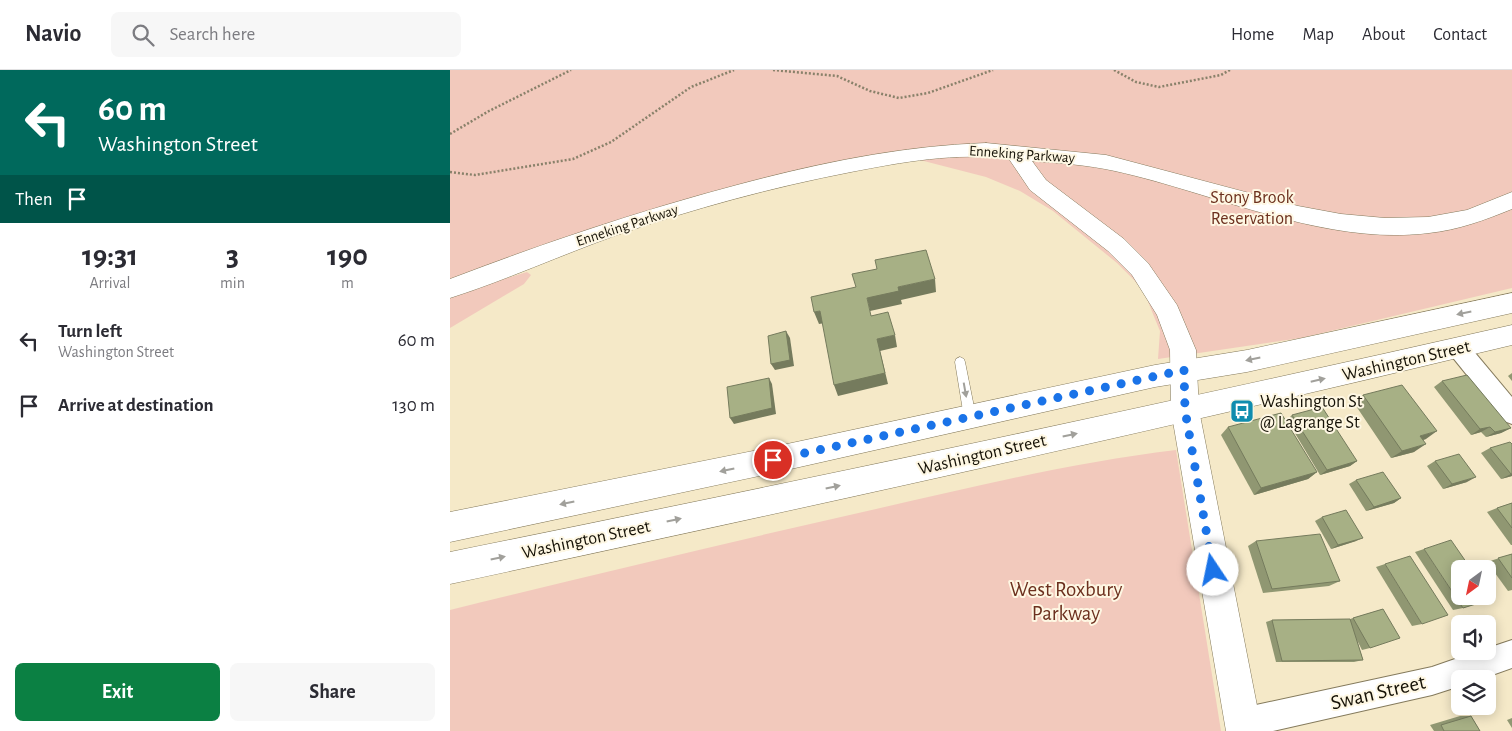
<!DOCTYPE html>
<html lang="en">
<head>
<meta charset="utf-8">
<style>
	body { margin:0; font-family:"Alegreya Sans",sans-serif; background:#f7f7f7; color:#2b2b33; height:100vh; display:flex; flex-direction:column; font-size:19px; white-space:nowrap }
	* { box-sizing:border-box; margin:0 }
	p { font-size:16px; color:#7c7c81 }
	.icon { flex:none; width:28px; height:28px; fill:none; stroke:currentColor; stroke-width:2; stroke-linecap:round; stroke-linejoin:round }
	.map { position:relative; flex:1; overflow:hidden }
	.side { display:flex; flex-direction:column; background:#fff; width:450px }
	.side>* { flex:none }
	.hud { background:#00695c; color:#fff; overflow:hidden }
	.needle { width:32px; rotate:213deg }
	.controls { position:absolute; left:1001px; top:490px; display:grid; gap:10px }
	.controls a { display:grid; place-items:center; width:45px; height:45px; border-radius:8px; background:#fff; box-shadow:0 2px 12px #0003; font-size:25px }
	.pin { position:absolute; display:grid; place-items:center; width:42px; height:42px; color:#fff; margin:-21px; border:2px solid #fff; border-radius:50%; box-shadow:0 1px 5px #0007 }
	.me { position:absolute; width:55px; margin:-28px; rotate:349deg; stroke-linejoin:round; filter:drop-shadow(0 0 4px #0008) }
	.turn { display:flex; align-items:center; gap:18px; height:105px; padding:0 15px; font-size:22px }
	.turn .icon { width:65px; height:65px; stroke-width:2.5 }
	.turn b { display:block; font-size:35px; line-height:42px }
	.then { display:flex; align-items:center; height:48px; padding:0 15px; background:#0003; gap:10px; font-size:19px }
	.eta { display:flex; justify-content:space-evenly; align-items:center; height:85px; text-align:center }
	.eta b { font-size:30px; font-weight:700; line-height:35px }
	.action { display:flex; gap:10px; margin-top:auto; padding:10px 15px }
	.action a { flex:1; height:58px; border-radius:8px; background:#0b8043; color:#fff; font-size:20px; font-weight:700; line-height:58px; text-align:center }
	.action a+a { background:#f7f7f7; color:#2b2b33 }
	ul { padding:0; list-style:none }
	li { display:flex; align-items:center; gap:15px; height:65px; padding:0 15px }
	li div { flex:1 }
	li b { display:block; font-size:19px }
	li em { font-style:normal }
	header { display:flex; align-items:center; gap:30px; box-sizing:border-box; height:70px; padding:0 25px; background:#fff; border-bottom:1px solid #e1e1e2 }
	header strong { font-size:24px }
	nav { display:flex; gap:28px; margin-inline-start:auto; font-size:18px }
	.search { width:350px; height:45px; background:#f7f7f7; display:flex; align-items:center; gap:12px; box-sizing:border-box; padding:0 18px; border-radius:8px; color:#7c7c81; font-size:19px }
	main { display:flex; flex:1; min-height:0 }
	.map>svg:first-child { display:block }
	.green { fill:#f2c9bc }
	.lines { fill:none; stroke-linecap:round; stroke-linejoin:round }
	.service-casing { stroke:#847a5c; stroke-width:1 }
	.minor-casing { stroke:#847a5c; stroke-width:2 }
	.secondary-casing { stroke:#847a5c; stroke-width:1 }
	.primary-casing { stroke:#847a5c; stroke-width:1 }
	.path { stroke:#89816a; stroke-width:2.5; stroke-dasharray:2 2; stroke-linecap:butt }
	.service { fill:#fff; fill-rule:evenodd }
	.minor { fill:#fff; fill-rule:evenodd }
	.secondary { fill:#fff; fill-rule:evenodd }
	.primary { fill:#fff; fill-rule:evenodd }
	.wall { fill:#909772 }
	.shaded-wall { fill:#757b5d }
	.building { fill:#a7b085; stroke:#757b5d }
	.oneway { fill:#a1a09b }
	.route { stroke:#1a73e8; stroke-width:9; stroke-dasharray:0 16.2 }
	.labels { text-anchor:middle; stroke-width:4; stroke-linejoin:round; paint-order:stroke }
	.far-street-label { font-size:15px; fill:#151106; stroke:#fef7e3 }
	.park-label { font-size:18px; fill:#6c301e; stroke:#fef7e3 }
	.street-label { font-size:18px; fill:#151106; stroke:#fef7e3 }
	.poi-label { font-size:18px; fill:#151106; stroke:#fef7e3; text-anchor:start }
	.near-park-label { font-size:21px; fill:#6c301e; stroke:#fef7e3 }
	.near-street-label { font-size:21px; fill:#151106; stroke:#fef7e3 }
</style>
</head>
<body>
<header>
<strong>Navio</strong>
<div class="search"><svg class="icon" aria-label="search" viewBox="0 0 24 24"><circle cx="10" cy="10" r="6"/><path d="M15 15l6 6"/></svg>Search here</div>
<nav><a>Home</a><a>Map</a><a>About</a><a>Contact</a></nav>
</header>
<main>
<section class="side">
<div class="hud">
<div class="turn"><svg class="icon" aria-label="left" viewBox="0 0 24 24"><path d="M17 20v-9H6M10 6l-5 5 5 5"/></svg><div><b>60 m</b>Washington Street</div></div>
<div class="then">Then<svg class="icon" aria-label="arrive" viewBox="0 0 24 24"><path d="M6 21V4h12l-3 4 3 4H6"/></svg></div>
</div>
<div class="eta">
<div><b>19:31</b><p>Arrival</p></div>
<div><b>3</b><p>min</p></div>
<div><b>190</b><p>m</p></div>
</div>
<ul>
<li><svg class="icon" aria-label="left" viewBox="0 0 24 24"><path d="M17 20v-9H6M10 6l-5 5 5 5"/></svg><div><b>Turn left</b><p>Washington Street</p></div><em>60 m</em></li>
<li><svg class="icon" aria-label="arrive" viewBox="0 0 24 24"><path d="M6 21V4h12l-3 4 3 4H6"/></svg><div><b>Arrive at destination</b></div><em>130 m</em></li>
</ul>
<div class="action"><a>Exit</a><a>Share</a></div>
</section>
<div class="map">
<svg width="1062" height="661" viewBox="0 0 1062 661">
	<rect width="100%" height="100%" fill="#f5e9c8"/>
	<g class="green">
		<path d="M0,0h1062v218l-211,50 -143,21 2,-28 -5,-12 -10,-25 -11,-14 -17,-17 -64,-52 -33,-20 -34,-14 -70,-18 -186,37 -280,92z"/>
		<path d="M77,202l4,3 -7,9 -74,44v-33z"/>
		<path d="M726,380l45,281h-771v-121c142,-35 284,-69 426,-101 100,-23 199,-47 300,-59z"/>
	</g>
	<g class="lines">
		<g class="service-casing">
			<path id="service" d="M510,287l4,2 1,3 11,55 -2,4 -4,1 -4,-1 -2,-4 -9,-55 1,-3z"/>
		</g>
		<g class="minor-casing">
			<g id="minor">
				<path d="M1008,269l8,3 46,55v27l-8,-3 -54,-67 -3,-6 3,-6z"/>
				<path d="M1062,570v28l-31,11h-21v7l-28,9 -159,36h-43l-3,-8 4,-11 11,-4 190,-41 46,-16h10v-3z"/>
			</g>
		</g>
		<g class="secondary-casing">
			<path id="secondary" d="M536,73l120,12 192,51 43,8 44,4 43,-1 39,-7 45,-18v17c-27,11 -54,21 -83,24 -104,13 -214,-40 -314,-62 -27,-6 -55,-8 -83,-10l14,19 78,59 24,24 29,42 19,45 3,60 63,321h-36l-55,-321 -1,-60 -13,-35 -25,-40 -24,-24 -78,-61 -21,-31c-52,-7 -107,3 -158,13 -78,15 -159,37 -234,63 -56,20 -111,45 -167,63v-19c94,-36 189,-68 287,-94 82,-22 164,-39 249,-42z"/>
		</g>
		<g class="primary-casing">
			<g id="primary">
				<path d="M1062,223v20l-265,59 -92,15 -382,86 -323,69v-30l323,-65 382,-82 92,-15z"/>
				<path d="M1062,255v20c-353,85 -707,163 -1062,239v-32c355,-72 709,-147 1062,-227z"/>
			</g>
		</g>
		<g class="path">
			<path d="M323,0l64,6 33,15 29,7 29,-5 65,-23"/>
			<path d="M664,0l22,12 23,5 62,-12 9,-5"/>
			<path d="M0,64l39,-23 82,-41"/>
			<path d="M0,102l25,3 98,-16 38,-17 80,-55 43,-17"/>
		</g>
		<use href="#service" class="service"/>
		<use href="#minor" class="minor"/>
		<use href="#secondary" class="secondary"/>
		<use href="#primary" class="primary"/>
	</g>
	<g class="wall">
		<path d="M1062,303v8l-4,-5z"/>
		<path d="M992,311l69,47 -10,5 -15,4 -5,-5 -10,3 -37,-48z"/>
		<path d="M913,325l63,44 -3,1 -9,12 -23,6 -37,-55z"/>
		<path d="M842,345l65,46 -7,5 -30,9 -33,-55z"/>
		<path d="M778,357l89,45 -9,7 -54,16 -33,-60z"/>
		<path d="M1062,374v32l-11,3 -20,-26 9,-5z"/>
		<path d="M985,391l32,21 -24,7 -16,-23z"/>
		<path d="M906,410l45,18 -7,5 -28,8 -17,-27z"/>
		<path d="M1062,433v42h-1l-24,-33 10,-4z"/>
		<path d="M872,447l34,24 -25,8 -16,-28z"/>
		<path d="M806,471l84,40 -11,5 -66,7 -15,-47z"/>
		<path d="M974,479l39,59 -10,2 -38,-58z"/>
		<path d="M1062,484v36l-4,1 -21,-29z"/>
		<path d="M935,494l37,60 -10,2 -36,-59z"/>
		<path d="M933,539l-13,39 -8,2 -5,-10 6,20 -9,2h-78l-10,-40 6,-2 78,-1z"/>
		<path d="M1010,646h11l9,15h-46l-4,-6z"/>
		<path d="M1062,648v10l-5,-8z"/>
	</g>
	<g class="shaded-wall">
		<path d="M485,209l1,13 -35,8 1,4 -32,7 -3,-13 31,-11z"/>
		<path d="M370,241l5,12 -6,1 -5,-12z"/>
		<path d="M336,261l4,7 4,28 -19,4 -4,-6z"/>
		<path d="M445,265l2,12 -17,4 8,33 -50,12 -4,-11 43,-46z"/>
		<path d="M319,308l3,6 4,30 -42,10 -4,-6z"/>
		<path d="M1040,357l-9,5 -10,3 9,-6z"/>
		<path d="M1061,358l-10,5 -15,4 9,-5z"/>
		<path d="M987,361l-11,8 -17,5 11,-8z"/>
		<path d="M976,374l-12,8 -23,6 11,-7z"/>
		<path d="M907,391l-7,5 -30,9 7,-5z"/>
		<path d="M867,402l-9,7 -54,16 7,-7z"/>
		<path d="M1061,404h1v2l-11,3z"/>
		<path d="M1026,407l-9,5 -24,7 9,-5z"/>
		<path d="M951,428l-7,5 -28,8 8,-4z"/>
		<path d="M913,468l-7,3 -25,8 7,-4z"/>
	</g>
	<g class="building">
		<path d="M476,180l9,29 -37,8 1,4 -32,7 4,18 17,-4 7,23 -18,4 8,34 -51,12 -14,-74 -6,1 -3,-15 45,-10 -4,-13 25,-5 -2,-9z"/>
		<path d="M336,261l4,29 -19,4 -3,-28z"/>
		<path d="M1017,305l44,53 -16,4 -5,-5 -10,2 -38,-48z"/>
		<path d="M319,308l3,30 -42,10 -3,-31z"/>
		<path d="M952,315l35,46 -17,5 6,8 -24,7 -39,-56z"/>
		<path d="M872,337l35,54 -30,9 -35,-55z"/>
		<path d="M831,343l36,59 -56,16 -33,-61z"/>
		<path d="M1060,372l2,2v30h-1l-21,-26z"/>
		<path d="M1009,384l17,23 -24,7 -17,-23z"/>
		<path d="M933,402l18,26 -27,9 -18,-27z"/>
		<path d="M1062,433v25l-15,-20z"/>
		<path d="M896,440l17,28 -25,7 -16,-28z"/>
		<path d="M870,464l20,47 -68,8 -16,-48z"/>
		<path d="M1001,470l20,29h-11v27h28v-3l4,6 -29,9 -39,-59z"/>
		<path d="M1062,484v24l-14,-20z"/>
		<path d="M960,486l38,59 -26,9 -37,-60z"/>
		<path d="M933,539l17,29 -30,10 -17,-30z"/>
		<path d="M900,549l13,41 -81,1 -10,-41z"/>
		<path d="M1021,646l9,15h-36l-3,-6z"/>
	</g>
	<defs><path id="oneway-solid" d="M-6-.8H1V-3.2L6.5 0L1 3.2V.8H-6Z" transform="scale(1.25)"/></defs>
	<g class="oneway">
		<use href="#oneway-solid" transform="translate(1014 243) rotate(168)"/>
		<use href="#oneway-solid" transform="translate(803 289) rotate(168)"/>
		<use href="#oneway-solid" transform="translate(868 310) rotate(-13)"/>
		<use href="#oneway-solid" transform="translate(515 320) rotate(80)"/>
		<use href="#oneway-solid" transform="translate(620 365) rotate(-12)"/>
		<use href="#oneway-solid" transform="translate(277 400) rotate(168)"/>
		<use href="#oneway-solid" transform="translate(383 417) rotate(-12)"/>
		<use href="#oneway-solid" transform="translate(117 433) rotate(168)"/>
		<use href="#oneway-solid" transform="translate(224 450) rotate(-12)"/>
		<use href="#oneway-solid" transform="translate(48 488) rotate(-12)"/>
	</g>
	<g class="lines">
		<path class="route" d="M323,390l411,-90 1,40 28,160"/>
	</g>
	<defs>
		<g id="bus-square" transform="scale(1.25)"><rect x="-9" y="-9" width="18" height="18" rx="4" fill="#0f8cae" stroke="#fef7e3"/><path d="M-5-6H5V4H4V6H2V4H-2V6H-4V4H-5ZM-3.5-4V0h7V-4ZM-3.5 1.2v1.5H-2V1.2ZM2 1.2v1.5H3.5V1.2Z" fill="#fff"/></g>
	</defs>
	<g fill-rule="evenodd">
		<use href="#bus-square" x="792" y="341"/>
	</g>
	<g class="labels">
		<g class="far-street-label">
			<text transform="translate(572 84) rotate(4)" y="5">Enneking Parkway</text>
			<text transform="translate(177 155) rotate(-18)" y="5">Enneking Parkway</text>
		</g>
		<g class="park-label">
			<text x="802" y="133">Stony Brook<tspan x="802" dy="21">Reservation</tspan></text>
		</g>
		<g class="street-label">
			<text transform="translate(956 290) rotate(-13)" y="6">Washington Street</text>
			<text transform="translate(532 384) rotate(-13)" y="6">Washington Street</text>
			<text transform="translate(136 469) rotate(-12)" y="6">Washington Street</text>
		</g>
		<g class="poi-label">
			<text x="810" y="337">Washington St<tspan x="810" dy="21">@ Lagrange St</tspan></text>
		</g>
		<g class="near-park-label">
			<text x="616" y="526">West Roxbury<tspan x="616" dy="24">Parkway</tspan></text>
		</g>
		<g class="near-street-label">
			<text transform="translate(928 622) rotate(-13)" y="7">Swan Street</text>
		</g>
	</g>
</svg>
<div class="controls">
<a><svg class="needle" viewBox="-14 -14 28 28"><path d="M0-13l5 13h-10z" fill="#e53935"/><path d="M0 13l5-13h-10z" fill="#7c7c81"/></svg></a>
<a><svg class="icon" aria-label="sound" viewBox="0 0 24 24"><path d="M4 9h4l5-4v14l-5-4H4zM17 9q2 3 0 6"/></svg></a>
<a><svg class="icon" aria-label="layers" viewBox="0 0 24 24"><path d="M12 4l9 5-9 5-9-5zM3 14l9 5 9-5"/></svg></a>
</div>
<div class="pin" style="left:323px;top:390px;background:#d93025"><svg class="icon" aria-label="arrive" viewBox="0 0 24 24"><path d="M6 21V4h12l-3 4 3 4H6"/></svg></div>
<svg class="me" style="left:763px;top:500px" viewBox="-20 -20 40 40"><circle r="19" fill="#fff"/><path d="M0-13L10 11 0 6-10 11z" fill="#1a73e8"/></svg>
</div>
</main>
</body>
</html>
